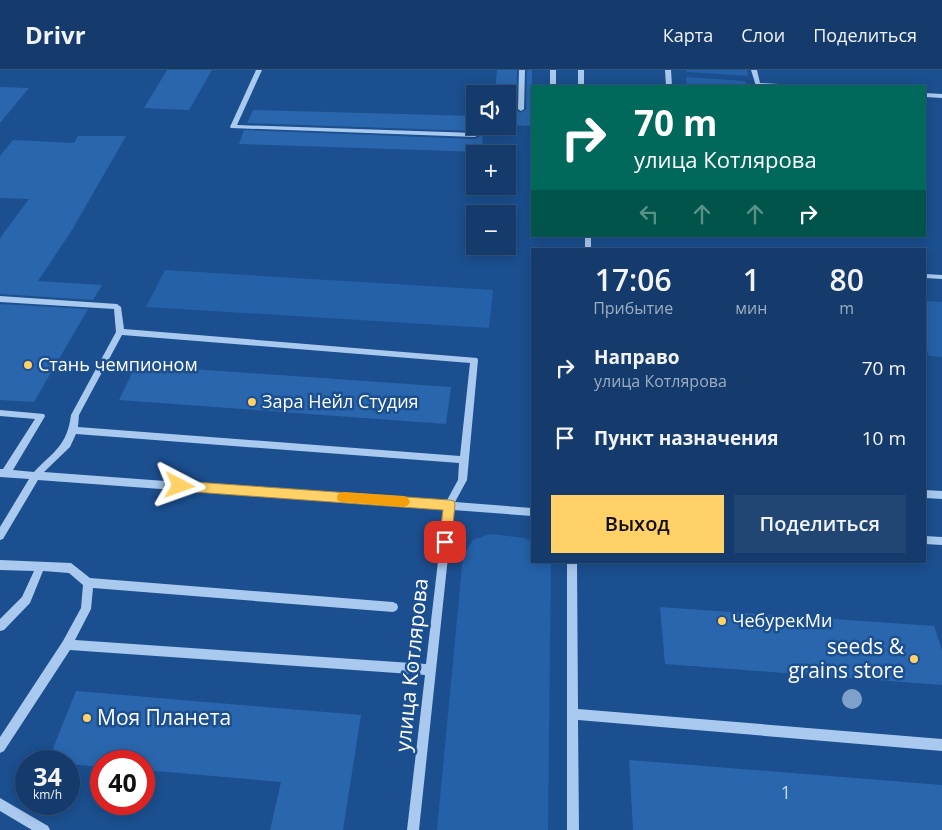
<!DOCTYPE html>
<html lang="ru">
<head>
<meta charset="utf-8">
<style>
	body { margin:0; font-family:"Open Sans",sans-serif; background:#214673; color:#f1f3f6; height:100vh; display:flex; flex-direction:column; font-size:19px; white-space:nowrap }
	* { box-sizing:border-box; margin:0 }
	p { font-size:16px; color:#9dadc1 }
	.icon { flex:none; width:28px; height:28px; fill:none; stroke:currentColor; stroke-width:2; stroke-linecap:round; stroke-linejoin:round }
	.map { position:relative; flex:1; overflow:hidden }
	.side { position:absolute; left:531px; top:178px; width:395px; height:315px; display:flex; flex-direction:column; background:#143b6b; border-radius:0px; box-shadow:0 2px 12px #0003,0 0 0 1px #33557e }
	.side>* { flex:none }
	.guide { position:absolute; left:531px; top:15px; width:395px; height:152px; border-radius:0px; box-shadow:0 2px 12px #0003,0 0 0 1px #33557e; background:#00695c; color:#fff; overflow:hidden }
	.tools { position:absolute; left:466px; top:15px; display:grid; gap:10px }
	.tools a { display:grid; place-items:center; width:50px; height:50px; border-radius:0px; background:#143b6b; box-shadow:0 2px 12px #0003,0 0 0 1px #33557e; font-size:25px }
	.speed { position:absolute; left:15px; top:680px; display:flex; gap:10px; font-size:25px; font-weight:700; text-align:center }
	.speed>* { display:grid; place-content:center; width:65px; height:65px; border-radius:50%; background:#143b6b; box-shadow:0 2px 12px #0003,0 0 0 1px #33557e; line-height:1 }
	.speed small { font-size:12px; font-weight:400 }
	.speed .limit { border:8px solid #d22; background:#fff; color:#111 }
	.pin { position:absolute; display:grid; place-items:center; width:42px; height:42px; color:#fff; margin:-21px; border-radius:10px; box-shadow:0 2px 8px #0006 }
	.me { position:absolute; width:55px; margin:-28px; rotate:94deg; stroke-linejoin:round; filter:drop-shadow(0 0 4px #0008) }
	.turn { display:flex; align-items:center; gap:18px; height:105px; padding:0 20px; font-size:22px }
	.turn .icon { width:65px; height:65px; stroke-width:2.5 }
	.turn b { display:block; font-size:35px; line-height:42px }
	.lanes { display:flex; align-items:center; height:48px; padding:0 20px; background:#0003; justify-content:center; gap:25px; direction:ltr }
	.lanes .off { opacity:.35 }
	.eta { display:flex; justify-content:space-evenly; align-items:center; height:85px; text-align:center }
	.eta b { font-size:30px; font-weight:600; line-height:35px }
	.button { display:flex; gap:10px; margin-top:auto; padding:10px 20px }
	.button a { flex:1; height:58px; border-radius:0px; background:#ffd166; color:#111; font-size:20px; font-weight:600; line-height:58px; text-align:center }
	.button a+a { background:#214673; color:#f1f3f6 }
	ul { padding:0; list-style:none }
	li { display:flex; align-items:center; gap:15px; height:70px; padding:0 20px }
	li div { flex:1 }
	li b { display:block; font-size:19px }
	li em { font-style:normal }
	header { display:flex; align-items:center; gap:30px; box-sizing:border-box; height:70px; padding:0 25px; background:#143b6b; border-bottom:1px solid #33557e }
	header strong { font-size:24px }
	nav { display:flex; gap:28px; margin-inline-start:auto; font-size:18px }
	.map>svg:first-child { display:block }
	.green { fill:#2461a8 }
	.building { fill:#2a66ad }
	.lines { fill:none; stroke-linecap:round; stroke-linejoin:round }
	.minor { fill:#a9c9ee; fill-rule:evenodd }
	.tree { fill:#7ea0ca }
	.route { fill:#ffd166; stroke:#a68842 }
	.slow { fill:#f59e0b }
	.poi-dot { fill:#ffd166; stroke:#1b4f8f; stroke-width:2 }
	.labels { text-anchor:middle; stroke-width:5; stroke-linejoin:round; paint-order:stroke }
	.poi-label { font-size:18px; fill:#fff; stroke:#1b4f8f; text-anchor:start }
	.near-number-label { font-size:18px; fill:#cad9ea }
	.near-poi-label { font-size:21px; fill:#fff; stroke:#1b4f8f; text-anchor:end }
	.near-street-label { font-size:21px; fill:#fff; stroke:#1b4f8f }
</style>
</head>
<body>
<header>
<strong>Drivr</strong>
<nav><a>Карта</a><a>Слои</a><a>Поделиться</a></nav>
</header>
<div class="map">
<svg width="942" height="760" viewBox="0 0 942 760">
	<rect width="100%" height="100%" fill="#1b4f8f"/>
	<g class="green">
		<path d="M686,0h61l1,6 -61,-4z"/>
		<path d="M686,7l59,4 2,5h-60z"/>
		<path d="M165,200l328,20 -4,38 -343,-21z"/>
		<path d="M925,231l17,1v55l-13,-1 -4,-10z"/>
		<path d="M490,464l34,4 8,4v19h19l-3,269h-111l26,-274 10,-16z"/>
	</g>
	<g class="building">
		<path d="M167,0h45l-23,40 -45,-2z"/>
		<path d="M497,0h20l-1,39 4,4 6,-4 1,-39h5v56l-24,-1v-31h-13z"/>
		<path d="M0,17l29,1 -29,35z"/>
		<path d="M253,40l222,6v10h8l-1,26 -243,-8 5,-14 231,9 5,-3 -5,-5 -228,-8z"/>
		<path d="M78,66h48l-54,94 -34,51 64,4 -9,15 -93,-6v-56l29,-39 -29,-1v-42l13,-16 61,3z"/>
		<path d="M0,234l88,5 -54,93 -34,-2z"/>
		<path d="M136,295l315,22 -5,37 -327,-24z"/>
		<path d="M660,537l274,19 8,24v35l-277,-21z"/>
		<path d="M76,621l285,24 -18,115h-73l11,-48 -137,-12v-9h-43v6l-32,-3v-3h-21z"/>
		<path d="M629,690l313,25v45h-309z"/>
	</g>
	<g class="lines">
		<g class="minor">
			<path d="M256,0h6l-25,55 238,8 3,2 -3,2 -244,-9 -1,-1z"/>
			<path d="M519,0h6l-1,39 -3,2 -3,-2z"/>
			<rect x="550" y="0" width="6" height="16"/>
			<rect x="578" y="0" width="6" height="16"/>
			<path d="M665,0h6l1,16h-6z"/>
			<path d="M751,0h6l3,13 19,1 3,2h-26z"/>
			<path d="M925,23l17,1v4l-17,-1z"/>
			<rect x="585" y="166" width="6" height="13"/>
			<path d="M925,204l17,1v4l-17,-1z"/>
			<path d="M0,226l117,8 4,3 3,22 353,29 1,2 -11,120 -12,22 77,6v8l-79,-6 -34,320h-12l18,-155 -355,-25 -66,101 -4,2v-16l63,-96 18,-33 2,-23 -14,-12 -26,-2 -13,32 -26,27 -4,1v-12l22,-22 12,-26 -34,-1v-10l71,3 19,15 303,24 4,2 1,3 -1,3 -4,2 -300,-24 -2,21 -16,31 351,24 18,-154 -406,-30 -35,59 -3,1v-13l29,-48 -29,-2v-8h3l32,-50 -35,-3v-6l44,4 1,2 -1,2 -31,52 21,2c20,-21 33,-26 37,-57l45,-83 -2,-23 -114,-7zM122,265l348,28 -10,93 -382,-29 1,-12zM76,364l383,29 -1,17 -12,22 -402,-30 26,-25z"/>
			<path d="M925,420l17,1v8l-17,-1z"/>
			<path d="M925,466l17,1v8l-17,-1z"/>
			<path d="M567,491h10l1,148 364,30v12l-364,-31 1,110h-12z"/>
			<path d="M0,728l48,28 2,4h-18l-32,-19z"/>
		</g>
	</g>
	<circle class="tree" cx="852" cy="629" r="10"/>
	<path class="route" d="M180,411l269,19 5,1 1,4 -4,37 -1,4 -5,2 -4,-2 -2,-4 4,-32 -263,-19 -4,-2 -2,-3 2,-4z"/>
	<path class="slow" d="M343,422l61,4 4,2 2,4 -2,3 -4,2 -61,-5 -5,-1 -1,-4 1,-3z"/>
	<g class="poi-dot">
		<circle cx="28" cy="295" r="5"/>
		<circle cx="252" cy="332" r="5"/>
		<circle cx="722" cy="551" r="5"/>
		<circle cx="914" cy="589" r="5"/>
		<circle cx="87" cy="648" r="5"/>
	</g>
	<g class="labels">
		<g class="poi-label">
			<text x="38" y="301">Стань чемпионом</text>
			<text x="262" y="338">Зара Нейл Студия</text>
			<text x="732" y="557">ЧебурекМи</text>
		</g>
		<g class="near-number-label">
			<text x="786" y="729">1</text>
		</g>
		<g class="near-poi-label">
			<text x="904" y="584">seeds &amp;<tspan x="904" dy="24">grains store</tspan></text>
			<text x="97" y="655" text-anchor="start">Моя Планета</text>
		</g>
		<g class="near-street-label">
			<text transform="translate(412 595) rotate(-84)" y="7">улица Котлярова</text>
		</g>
	</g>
</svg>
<div class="tools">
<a><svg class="icon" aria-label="sound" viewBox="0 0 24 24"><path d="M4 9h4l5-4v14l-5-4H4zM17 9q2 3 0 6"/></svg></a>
<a>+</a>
<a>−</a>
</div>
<div class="speed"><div>34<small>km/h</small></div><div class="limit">40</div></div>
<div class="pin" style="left:445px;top:472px;background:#d93025"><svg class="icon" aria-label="arrive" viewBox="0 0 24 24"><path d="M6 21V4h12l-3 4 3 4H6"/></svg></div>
<svg class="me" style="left:180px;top:416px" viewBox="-20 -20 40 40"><path d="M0-17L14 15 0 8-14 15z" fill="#ffd166" stroke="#fff" stroke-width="4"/></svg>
<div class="guide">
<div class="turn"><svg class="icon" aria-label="right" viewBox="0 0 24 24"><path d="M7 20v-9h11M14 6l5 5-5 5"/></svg><div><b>70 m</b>улица Котлярова</div></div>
<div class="lanes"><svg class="icon off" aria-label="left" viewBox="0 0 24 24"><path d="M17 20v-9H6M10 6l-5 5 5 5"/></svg><svg class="icon off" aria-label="ahead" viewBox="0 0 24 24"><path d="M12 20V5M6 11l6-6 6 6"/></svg><svg class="icon off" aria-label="ahead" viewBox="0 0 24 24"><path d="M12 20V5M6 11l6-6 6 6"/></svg><svg class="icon" aria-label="right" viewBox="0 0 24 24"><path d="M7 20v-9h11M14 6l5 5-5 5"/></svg></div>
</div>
<section class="side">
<div class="eta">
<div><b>17:06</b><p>Прибытие</p></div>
<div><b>1</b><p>мин</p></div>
<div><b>80</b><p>m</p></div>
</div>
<ul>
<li><svg class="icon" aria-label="right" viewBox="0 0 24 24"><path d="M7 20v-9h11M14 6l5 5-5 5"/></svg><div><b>Направо</b><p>улица Котлярова</p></div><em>70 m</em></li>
<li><svg class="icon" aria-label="arrive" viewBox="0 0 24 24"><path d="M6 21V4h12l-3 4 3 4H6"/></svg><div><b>Пункт назначения</b></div><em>10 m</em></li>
</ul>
<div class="button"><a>Выход</a><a>Поделиться</a></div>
</section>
</div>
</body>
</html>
